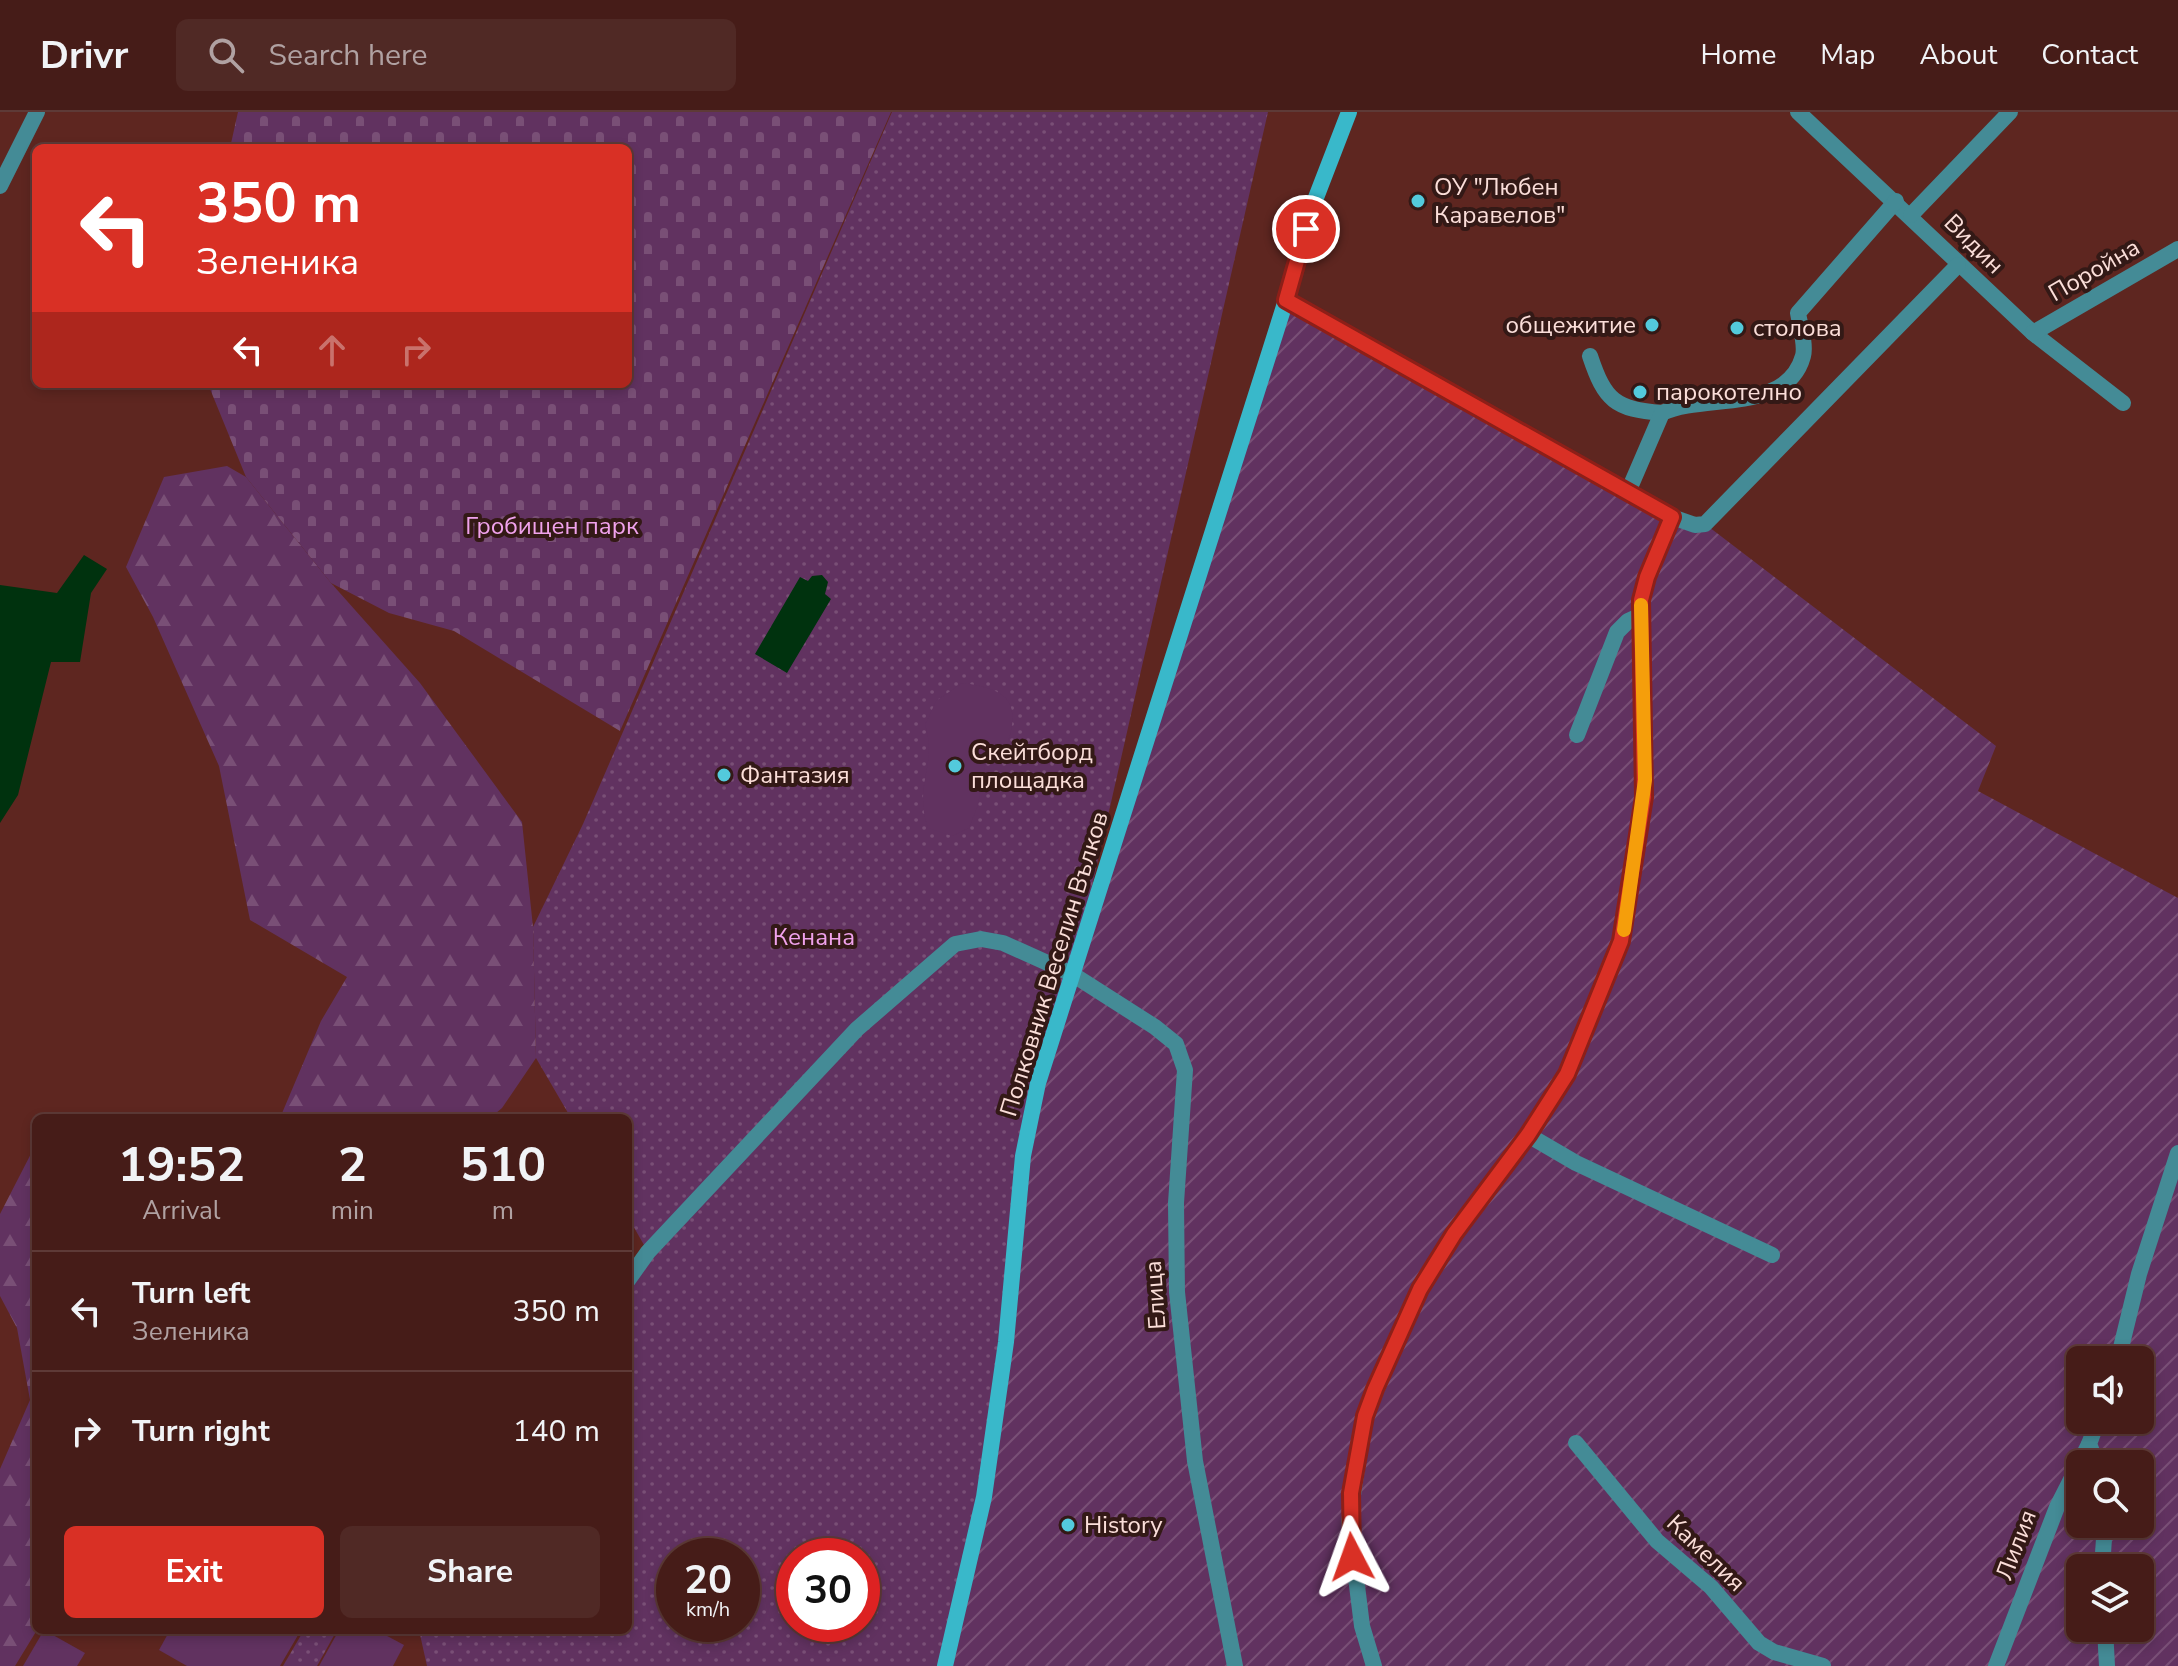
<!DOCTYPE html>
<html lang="en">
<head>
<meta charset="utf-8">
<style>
	body { margin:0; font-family:"Nunito Sans",sans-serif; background:#502925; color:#f1f3f6; height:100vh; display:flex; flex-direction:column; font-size:30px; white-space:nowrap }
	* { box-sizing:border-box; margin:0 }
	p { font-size:26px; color:#b0a1a2 }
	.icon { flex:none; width:44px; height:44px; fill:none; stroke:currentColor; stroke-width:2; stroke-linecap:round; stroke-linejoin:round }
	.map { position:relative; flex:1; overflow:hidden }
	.details { position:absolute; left:32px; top:1002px; width:600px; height:520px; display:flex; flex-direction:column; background:#461c18; border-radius:12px; box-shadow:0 4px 12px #0003,0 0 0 2px #5e3a37 }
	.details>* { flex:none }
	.guide { position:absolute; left:32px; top:32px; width:600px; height:244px; border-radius:12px; box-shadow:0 4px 12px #0003,0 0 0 2px #5e3a37; background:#d93025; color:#fff; overflow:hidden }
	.tools { position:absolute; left:2066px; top:1234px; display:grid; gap:16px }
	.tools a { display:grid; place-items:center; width:88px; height:88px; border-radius:12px; background:#461c18; box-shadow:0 4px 12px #0003,0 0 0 2px #5e3a37; font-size:40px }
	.speed { position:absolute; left:656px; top:1426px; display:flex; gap:16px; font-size:40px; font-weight:700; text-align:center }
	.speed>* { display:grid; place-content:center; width:104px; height:104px; border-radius:50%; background:#461c18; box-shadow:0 4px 12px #0003,0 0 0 2px #5e3a37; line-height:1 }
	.speed small { font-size:20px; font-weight:400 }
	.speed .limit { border:12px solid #d22; background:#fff; color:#111 }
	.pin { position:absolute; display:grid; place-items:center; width:68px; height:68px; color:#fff; margin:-34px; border:4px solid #fff; border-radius:50%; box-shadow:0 2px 8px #0007 }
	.me { position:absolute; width:88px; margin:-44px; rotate:356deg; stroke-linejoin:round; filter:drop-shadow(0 0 6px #0008) }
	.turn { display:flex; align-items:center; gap:28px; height:168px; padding:0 32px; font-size:36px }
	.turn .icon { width:104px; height:104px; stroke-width:2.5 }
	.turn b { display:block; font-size:56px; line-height:68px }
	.lanes { display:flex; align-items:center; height:76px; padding:0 32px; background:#0003; justify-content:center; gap:40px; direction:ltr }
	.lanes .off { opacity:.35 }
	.eta { display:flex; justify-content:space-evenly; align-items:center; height:136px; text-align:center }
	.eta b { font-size:48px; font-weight:700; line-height:56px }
	.action { display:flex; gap:16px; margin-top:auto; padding:16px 32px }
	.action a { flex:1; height:92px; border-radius:12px; background:#d93025; color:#fff; font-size:32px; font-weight:700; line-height:92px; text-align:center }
	.action a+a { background:#502925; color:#f1f3f6 }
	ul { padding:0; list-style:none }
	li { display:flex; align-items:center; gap:24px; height:120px; padding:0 32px; border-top:2px solid #5e3a37 }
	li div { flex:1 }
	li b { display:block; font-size:30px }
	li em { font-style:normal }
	header { display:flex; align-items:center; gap:48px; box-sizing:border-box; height:112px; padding:0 40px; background:#461c18; border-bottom:2px solid #5e3a37 }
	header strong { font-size:38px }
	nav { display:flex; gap:44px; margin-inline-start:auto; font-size:28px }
	.search { width:560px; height:72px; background:#502925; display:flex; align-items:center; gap:20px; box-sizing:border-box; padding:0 28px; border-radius:12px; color:#b0a1a2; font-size:30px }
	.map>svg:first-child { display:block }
	.grass { fill:url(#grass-dots); fill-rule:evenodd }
	.forest { fill:url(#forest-firs) }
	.cemetery { fill:url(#cemetery-stones) }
	.garden { fill:url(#garden-furrows); fill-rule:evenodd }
	.pitch { fill:#613260 }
	.water { fill:#00320e }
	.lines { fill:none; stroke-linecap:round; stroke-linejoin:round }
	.minor { stroke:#448b96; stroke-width:16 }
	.secondary { stroke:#39b8ca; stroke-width:16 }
	.route-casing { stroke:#8d1f18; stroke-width:20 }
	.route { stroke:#d93025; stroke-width:14 }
	.slow { stroke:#f59e0b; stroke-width:14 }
	.poi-dot { fill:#53cadc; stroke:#331916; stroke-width:3 }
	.labels { text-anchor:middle; stroke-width:8; stroke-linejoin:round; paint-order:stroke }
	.poi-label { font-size:24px; fill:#fbded9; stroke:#331916; text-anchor:start }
	.street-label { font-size:24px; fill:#fbded9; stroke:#331916 }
	.park-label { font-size:24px; fill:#f0a2ec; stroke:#331916 }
</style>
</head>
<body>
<header>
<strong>Drivr</strong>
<div class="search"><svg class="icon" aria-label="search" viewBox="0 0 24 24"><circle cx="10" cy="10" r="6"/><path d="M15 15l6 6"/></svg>Search here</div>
<nav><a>Home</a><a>Map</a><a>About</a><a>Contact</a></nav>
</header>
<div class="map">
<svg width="2178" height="1554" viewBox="0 0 2178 1554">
	<defs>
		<pattern id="grass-dots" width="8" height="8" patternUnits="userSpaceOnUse" patternTransform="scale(2)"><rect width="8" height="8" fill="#613260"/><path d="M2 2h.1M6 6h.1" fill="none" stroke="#794f76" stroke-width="1.8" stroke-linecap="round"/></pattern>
		<pattern id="forest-firs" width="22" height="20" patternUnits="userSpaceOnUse" patternTransform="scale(2)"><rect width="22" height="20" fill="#613260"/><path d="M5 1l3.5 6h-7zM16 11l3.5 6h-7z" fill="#794f76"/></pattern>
		<pattern id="cemetery-stones" width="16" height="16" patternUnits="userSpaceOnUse" patternTransform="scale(2)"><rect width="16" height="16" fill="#613260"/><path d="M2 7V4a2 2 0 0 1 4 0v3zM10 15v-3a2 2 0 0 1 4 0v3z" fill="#794f76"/></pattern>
		<pattern id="garden-furrows" width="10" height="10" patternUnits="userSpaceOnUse" patternTransform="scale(2)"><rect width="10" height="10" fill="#613260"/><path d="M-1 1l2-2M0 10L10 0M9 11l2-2" fill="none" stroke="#794f76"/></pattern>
	</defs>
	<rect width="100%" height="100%" fill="#5e2620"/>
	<g class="grass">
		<path d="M892,0h376l-196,862 -88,522 -46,170h-511l-8,-36h209v-349l20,-29 -20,-35v-99h-57l-35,-60 -3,-131 50,-103zM674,1444h68v68h-68zM794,1444h68v68h-68z"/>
		<path d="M304,1518h33l-20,36h-34z"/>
	</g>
	<g class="forest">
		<path d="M227,354l19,11 85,106 89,100 102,139 11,105 3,131 -34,50 -12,10h-210l41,-97 26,-44 -97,-57 -31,-154 -66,-149 -27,-50 38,-90z"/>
		<path d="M36,1032l1,486 -22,36h-15v-197l30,-69 -13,-72 -17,-32v-82z"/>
	</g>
	<path class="cemetery" d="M238,0h653l-271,619 -166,-100 -65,-18 -58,-30 -85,-106 -38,-93h420v-236h-398z"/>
	<path class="garden" d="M1286,188l386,217 33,7 291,222 -18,45 200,107v768h-1240l46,-170 39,-340zM2080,1248h60v60h-60zM2080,1352h60v60h-60zM2080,1456h60v60h-60z"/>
	<g class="pitch">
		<path d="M962,571c47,6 60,19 44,65l-20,10 -8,47 -9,23 -17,8 -24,-8c-15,-43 10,-64 -3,-103l11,-24z"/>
		<path d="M44,1518l41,23 -8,13h-54z"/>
		<path d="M170,1518h131l-21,36h-93l-28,-16z"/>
		<path d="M339,1518h37l28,15 -11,21h-74z"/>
	</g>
	<g class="water">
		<path d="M84,443l23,14 -16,24 -11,69h-29l-33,133 -18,28v-238l57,8z"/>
		<path d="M822,463l6,7 -3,12 6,5 -44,74 -32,-19 45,-77 8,4 4,-5z"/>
	</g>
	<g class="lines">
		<g class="minor">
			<path d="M1798,0l235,221 90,70"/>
			<path d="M0,74l37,-74"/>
			<path d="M1911,103l99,-103"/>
			<path d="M1286,188l386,217 23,8 10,-1 253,-259"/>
			<path d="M2033,221l145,-84"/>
			<path d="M1590,244c15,45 25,53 72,57"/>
			<path d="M1628,380l34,-79c43,-20 125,1 141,-57 3,-11 -3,-31 -5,-43l98,-112"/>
			<path d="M1577,623l40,-103 11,-11 13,-6"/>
			<path d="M1528,1023l48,28 196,92"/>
			<path d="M628,1168l20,-28 209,-223 98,-85 26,-5 22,4 69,31 83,53 21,17 9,26 -9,133 1,89 18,169 40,205"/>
			<path d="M2118,1248l21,-86 39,-121"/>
			<path d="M1576,1331l81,98 54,46 48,56 15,9 49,14"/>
			<path d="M2097,1352l-8,-20 9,-24"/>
			<path d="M2102,1456l3,-44"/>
			<path d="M2105,1516l2,38"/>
			<path d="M1374,1554l-12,-40 -13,-105 16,-105 55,-127 34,-55 74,-99 39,-61 54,-133 24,-161 -4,-180 6,-23 25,-60"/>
			<path d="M1996,1554l61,-159 32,-63"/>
		</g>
		<path class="secondary" d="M945,1554l39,-169 22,-155 17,-186 15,-73 248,-783 26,-92 37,-96"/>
	</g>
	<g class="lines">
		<g class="route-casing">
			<path id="route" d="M1306,117l-20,71 386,217 -25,60 -6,23 3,197 -23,144 -54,133 -39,61 -74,99 -34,55 -45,100 -10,27 -14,77 1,64"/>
		</g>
		<use href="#route" class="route"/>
		<path class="slow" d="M1624,818l21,-150 -4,-175"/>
	</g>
	<g class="poi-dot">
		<circle cx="1418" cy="89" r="8"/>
		<circle cx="1652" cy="213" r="8"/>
		<circle cx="1737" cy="216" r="8"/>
		<circle cx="1640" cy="280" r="8"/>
		<circle cx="955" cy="654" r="8"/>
		<circle cx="724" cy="663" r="8"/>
		<circle cx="1068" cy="1413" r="8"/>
	</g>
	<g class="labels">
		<g class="poi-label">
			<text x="1434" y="83">ОУ "Любен<tspan x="1434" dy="28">Каравелов"</tspan></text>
			<text x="1636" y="221" text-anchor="end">общежитие</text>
			<text x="1753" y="224">столова</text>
			<text x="1656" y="288">парокотелно</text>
			<text x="971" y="648">Скейтборд<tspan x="971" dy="28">площадка</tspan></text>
			<text x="740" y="671">Фантазия</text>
			<text x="1084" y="1421">History</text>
		</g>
		<g class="street-label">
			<text transform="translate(1974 132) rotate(45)" y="8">Видин</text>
			<text transform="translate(2094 158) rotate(-30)" y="8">Поройна</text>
			<text transform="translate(1054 852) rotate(-73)" y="8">Полковник Веселин Вълков</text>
			<text transform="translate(1155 1183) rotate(-94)" y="8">Елица</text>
			<text transform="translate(2016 1433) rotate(-69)" y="8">Лилия</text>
			<text transform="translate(1706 1441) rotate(44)" y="8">Камелия</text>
		</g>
		<g class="park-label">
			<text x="552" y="422">Гробищен парк</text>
			<text x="814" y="833">Кенана</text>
		</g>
	</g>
</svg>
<div class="tools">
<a><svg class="icon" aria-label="sound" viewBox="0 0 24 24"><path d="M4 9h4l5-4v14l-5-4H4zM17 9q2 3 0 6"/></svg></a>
<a><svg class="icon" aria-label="search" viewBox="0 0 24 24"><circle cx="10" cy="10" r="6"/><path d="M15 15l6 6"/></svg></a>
<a><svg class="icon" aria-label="layers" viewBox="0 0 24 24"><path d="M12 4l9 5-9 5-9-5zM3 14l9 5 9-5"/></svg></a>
</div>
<div class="speed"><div>20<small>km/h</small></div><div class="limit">30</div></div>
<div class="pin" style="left:1306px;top:117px;background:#d93025"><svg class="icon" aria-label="arrive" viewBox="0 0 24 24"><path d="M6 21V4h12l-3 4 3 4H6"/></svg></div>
<svg class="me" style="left:1352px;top:1445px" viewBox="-20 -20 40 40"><path d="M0-17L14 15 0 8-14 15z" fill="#d93025" stroke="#fff" stroke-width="4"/></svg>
<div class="guide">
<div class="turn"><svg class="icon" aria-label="left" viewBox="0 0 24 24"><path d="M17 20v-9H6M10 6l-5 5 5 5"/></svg><div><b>350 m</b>Зеленика</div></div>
<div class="lanes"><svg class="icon" aria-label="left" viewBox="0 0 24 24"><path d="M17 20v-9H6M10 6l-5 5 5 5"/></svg><svg class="icon off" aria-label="ahead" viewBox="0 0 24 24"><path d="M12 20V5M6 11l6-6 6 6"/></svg><svg class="icon off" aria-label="right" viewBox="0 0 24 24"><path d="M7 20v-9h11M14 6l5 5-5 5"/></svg></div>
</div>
<section class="details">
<div class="eta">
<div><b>19:52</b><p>Arrival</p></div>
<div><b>2</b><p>min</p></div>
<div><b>510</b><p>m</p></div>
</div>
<ul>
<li><svg class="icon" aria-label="left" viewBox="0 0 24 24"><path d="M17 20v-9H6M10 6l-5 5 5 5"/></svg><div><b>Turn left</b><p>Зеленика</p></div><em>350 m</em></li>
<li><svg class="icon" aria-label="right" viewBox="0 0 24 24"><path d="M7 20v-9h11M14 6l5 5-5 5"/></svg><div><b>Turn right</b></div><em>140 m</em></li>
</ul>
<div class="action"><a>Exit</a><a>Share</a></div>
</section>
</div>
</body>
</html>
